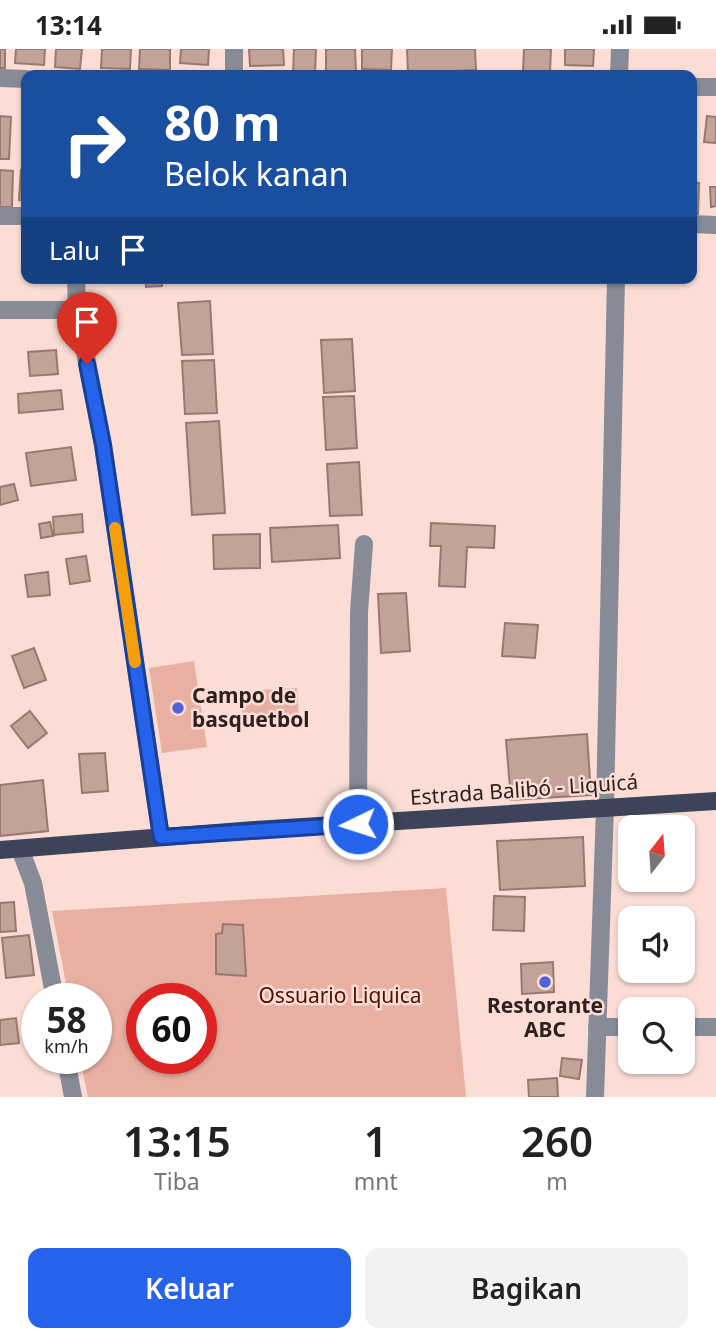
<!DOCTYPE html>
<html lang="id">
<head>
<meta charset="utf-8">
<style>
	body { margin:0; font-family:"Noto Sans",sans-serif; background:#f2f2f2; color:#222; height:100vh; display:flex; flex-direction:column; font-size:26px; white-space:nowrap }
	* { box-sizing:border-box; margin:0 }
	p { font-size:23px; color:#767676 }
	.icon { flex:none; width:38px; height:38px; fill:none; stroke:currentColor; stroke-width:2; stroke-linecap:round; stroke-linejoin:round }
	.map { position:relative; height:1048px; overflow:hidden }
	.drawer { display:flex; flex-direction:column; background:#fff; flex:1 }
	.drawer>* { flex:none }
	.top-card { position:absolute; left:21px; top:21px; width:676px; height:214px; border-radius:14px; box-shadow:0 2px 5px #0004; background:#1a4fa0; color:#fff; overflow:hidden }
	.needle { width:46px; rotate:17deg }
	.controls { position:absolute; left:618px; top:766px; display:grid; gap:14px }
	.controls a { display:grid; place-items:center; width:77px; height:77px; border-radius:14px; background:#fff; box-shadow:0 2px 5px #0004; font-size:35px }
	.speed { position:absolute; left:21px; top:934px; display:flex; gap:14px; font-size:35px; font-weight:700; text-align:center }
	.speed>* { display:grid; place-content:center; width:91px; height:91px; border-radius:50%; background:#fff; box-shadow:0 2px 5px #0004; line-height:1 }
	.speed small { font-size:18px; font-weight:400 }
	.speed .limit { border:10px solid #d22; background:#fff; color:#111 }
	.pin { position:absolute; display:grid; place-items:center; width:60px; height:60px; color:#fff; margin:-72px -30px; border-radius:50% 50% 50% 0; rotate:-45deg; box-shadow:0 0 7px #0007 }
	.pin .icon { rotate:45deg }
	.me { position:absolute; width:77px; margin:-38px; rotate:266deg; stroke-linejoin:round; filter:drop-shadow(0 0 5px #0008) }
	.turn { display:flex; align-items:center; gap:24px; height:147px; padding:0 28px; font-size:32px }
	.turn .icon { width:91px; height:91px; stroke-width:2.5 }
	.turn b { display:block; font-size:49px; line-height:60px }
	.then { display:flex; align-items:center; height:66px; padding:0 28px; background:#0003; gap:14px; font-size:26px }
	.eta { display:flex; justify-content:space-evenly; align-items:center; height:119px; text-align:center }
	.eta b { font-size:42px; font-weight:600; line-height:49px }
	.cta { display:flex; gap:14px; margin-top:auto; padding:14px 28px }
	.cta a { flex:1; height:80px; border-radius:14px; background:#2563eb; color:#fff; font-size:28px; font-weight:600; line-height:80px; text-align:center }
	.cta a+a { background:#f2f2f2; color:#222 }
	.status { display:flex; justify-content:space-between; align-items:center; height:49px; padding:0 35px; background:#fff; direction:ltr }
	.status svg { height:19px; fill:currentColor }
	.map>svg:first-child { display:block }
	.green { fill:#e7b0a2; fill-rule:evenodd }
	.building { fill:#c5a299; stroke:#997870; stroke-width:2 }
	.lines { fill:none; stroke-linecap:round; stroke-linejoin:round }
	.street { stroke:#878b97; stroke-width:18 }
	.primary { stroke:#3d4358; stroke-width:18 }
	.route-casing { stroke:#184099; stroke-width:18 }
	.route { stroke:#2563eb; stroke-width:12 }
	.slow { stroke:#f59e0b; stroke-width:12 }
	.poi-dot { fill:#5161d7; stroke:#fbddd5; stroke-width:2.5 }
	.labels { text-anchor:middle; stroke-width:5; stroke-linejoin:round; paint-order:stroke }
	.poi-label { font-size:21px; font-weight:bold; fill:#2d201d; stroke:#fbddd5; text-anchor:start }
	.street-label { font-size:21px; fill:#2d201d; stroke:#fbddd5 }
	.park-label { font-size:21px; fill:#520e00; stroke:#fbddd5 }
</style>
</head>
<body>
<div class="status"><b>13:14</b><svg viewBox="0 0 49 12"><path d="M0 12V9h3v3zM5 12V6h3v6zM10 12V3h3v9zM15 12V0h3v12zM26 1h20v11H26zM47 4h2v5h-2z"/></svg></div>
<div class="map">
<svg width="716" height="1048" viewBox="0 0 716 1048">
	<rect width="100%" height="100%" fill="#fbddd5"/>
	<g class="green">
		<path d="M194,612l13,86 -45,6 -13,-85z"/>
		<path d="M297,639l2,32 -56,4 -3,-33z"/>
		<path d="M446,839l20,209h-378l-8,-38h16v-60h-27l-17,-88zM142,950h59v60h-59z"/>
	</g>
	<g class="building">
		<rect x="0" y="0" width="5" height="19"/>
		<path d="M16,0h29l-1,16 -29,-2z"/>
		<path d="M56,0h26l-2,20 -25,-2z"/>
		<path d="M102,0h29l-1,20 -29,-1z"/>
		<path d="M140,0h30v21l-31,-1z"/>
		<path d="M181,0h28l-1,16 -28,-2z"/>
		<path d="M249,0h34l1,16 -34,1z"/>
		<path d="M294,0h22l-1,25 -22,-1z"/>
		<path d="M326,0h29l1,24 -30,1z"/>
		<path d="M362,0h30l-1,21 -29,-1z"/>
		<path d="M407,0h68l1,21 -68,3z"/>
		<path d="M524,0h27l-1,23 -27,-1z"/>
		<path d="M565,0h29l-1,17 -28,-1z"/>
		<path d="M23,64h3v43l-4,-1z"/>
		<path d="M0,67l11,1 -2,42h-9z"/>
		<path d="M707,67l9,1v26l-12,-1z"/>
		<path d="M0,121l13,1 -1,36h-12z"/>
		<path d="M21,121l5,1v30l-7,-1z"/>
		<path d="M691,133l8,1 -1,31h-7z"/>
		<path d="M710,138h6v19l-5,1z"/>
		<path d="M145,229h17v8l-16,1z"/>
		<path d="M210,252l3,53 -31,1 -4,-52z"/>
		<path d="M352,290l3,52 -31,2 -3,-53z"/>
		<path d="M56,301l2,24 -28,2 -2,-24z"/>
		<path d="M214,311l3,53 -32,1 -3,-53z"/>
		<path d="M61,341l2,19 -44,4 -1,-19z"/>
		<path d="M354,347l3,52 -31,2 -3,-53z"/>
		<path d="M219,372l6,92 -33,2 -6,-92z"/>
		<path d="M71,398l5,33 -45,6 -5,-33z"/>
		<path d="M359,413l3,53 -32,1 -3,-52z"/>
		<path d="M14,435l4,16 -18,5v-18z"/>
		<path d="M82,465l1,18 -29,3 -1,-18z"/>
		<path d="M50,473l3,14 -12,2 -2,-14z"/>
		<path d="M431,474l64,3 -1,22 -27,-1 -2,40 -26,-1 2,-40h-11z"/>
		<path d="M338,476l2,33 -68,4 -2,-34z"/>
		<path d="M260,485v34l-46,1 -1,-34z"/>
		<path d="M86,507l4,25 -20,3 -4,-25z"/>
		<path d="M48,523l2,23 -22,2 -3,-22z"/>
		<path d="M406,544l4,58 -29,2 -3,-59z"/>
		<path d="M505,574l33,2 -3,33 -33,-2z"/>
		<path d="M34,599l12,32 -22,8 -12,-32z"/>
		<path d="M30,662l17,22 -19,15 -17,-22z"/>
		<path d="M587,685l4,61 -80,5 -5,-60z"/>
		<path d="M105,704l3,38 -26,2 -3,-39z"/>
		<path d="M43,731l5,51 -48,5v-51z"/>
		<path d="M583,788l2,49 -85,4 -3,-49z"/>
		<path d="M494,847l31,1 -1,34 -31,-1z"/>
		<path d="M14,853l2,29 -16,1v-29z"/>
		<path d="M223,875l20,1 3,51 -30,-2v-40l6,-1z"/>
		<path d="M29,886l5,40 -28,3 -4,-40z"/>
		<path d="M553,913l1,30 -32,2 -1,-30z"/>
		<path d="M16,969l3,25 -19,2v-25z"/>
		<path d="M562,1009l20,2 -3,19 -19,-3z"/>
		<path d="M557,1029l1,19h-29l-1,-17z"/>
	</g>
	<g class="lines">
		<g class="street">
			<path d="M234,26v-26"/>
			<path d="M619,26l1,-26"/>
			<path d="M0,29l26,1"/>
			<path d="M691,38h25"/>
			<path d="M0,167h26"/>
			<path d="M691,175l25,1"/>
			<path d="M0,261h77l-1,-32"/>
			<path d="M77,261l26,135 58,392"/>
			<path d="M358,775l1,-212 5,-68"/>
			<path d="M20,800l13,34 22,116"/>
			<path d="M597,978h33"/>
			<path d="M682,978h34"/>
			<path d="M66,1010l7,38"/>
			<path d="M595,1048l10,-289 11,-530"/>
		</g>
		<path class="primary" d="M0,801l254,-20 462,-29"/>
	</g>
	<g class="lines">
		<g class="route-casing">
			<path id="route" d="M87,315l16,81 58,392 197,-13"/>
		</g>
		<use href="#route" class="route"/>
		<path class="slow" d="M115,479l20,134"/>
	</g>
	<g class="poi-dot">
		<circle cx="178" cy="659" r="7"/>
		<circle cx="545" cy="933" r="7"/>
	</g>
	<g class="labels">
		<g class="poi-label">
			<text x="192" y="654">Campo de<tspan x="192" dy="24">basquetbol</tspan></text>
			<text x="545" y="964" text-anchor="middle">Restorante<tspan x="545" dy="24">ABC</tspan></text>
		</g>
		<g class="street-label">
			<text transform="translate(524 741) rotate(-4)" y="7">Estrada Balibó - Liquicá</text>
		</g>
		<g class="park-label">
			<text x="340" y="954">Ossuario Liquica</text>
		</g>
	</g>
</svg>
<div class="controls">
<a><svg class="needle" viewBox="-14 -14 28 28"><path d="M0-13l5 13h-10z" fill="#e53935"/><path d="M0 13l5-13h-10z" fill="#767676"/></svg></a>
<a><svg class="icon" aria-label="sound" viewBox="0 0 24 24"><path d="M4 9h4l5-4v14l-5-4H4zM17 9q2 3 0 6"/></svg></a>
<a><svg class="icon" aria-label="search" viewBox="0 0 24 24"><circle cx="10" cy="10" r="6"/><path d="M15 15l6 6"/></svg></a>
</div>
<div class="speed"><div>58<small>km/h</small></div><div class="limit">60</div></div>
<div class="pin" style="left:87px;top:315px;background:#d93025"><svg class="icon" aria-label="arrive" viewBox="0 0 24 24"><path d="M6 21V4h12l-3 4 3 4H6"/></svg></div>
<svg class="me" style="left:358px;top:775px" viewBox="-20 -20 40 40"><circle r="17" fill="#2563eb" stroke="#fff" stroke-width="3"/><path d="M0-11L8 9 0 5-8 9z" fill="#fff"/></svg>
<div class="top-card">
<div class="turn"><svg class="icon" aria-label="right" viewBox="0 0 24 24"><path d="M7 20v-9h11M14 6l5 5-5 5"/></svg><div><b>80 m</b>Belok kanan</div></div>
<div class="then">Lalu<svg class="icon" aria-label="arrive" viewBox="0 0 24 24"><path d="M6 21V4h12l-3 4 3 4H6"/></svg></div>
</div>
</div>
<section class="drawer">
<div class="eta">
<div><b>13:15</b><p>Tiba</p></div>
<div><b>1</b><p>mnt</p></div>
<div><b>260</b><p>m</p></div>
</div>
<div class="cta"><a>Keluar</a><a>Bagikan</a></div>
</section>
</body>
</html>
